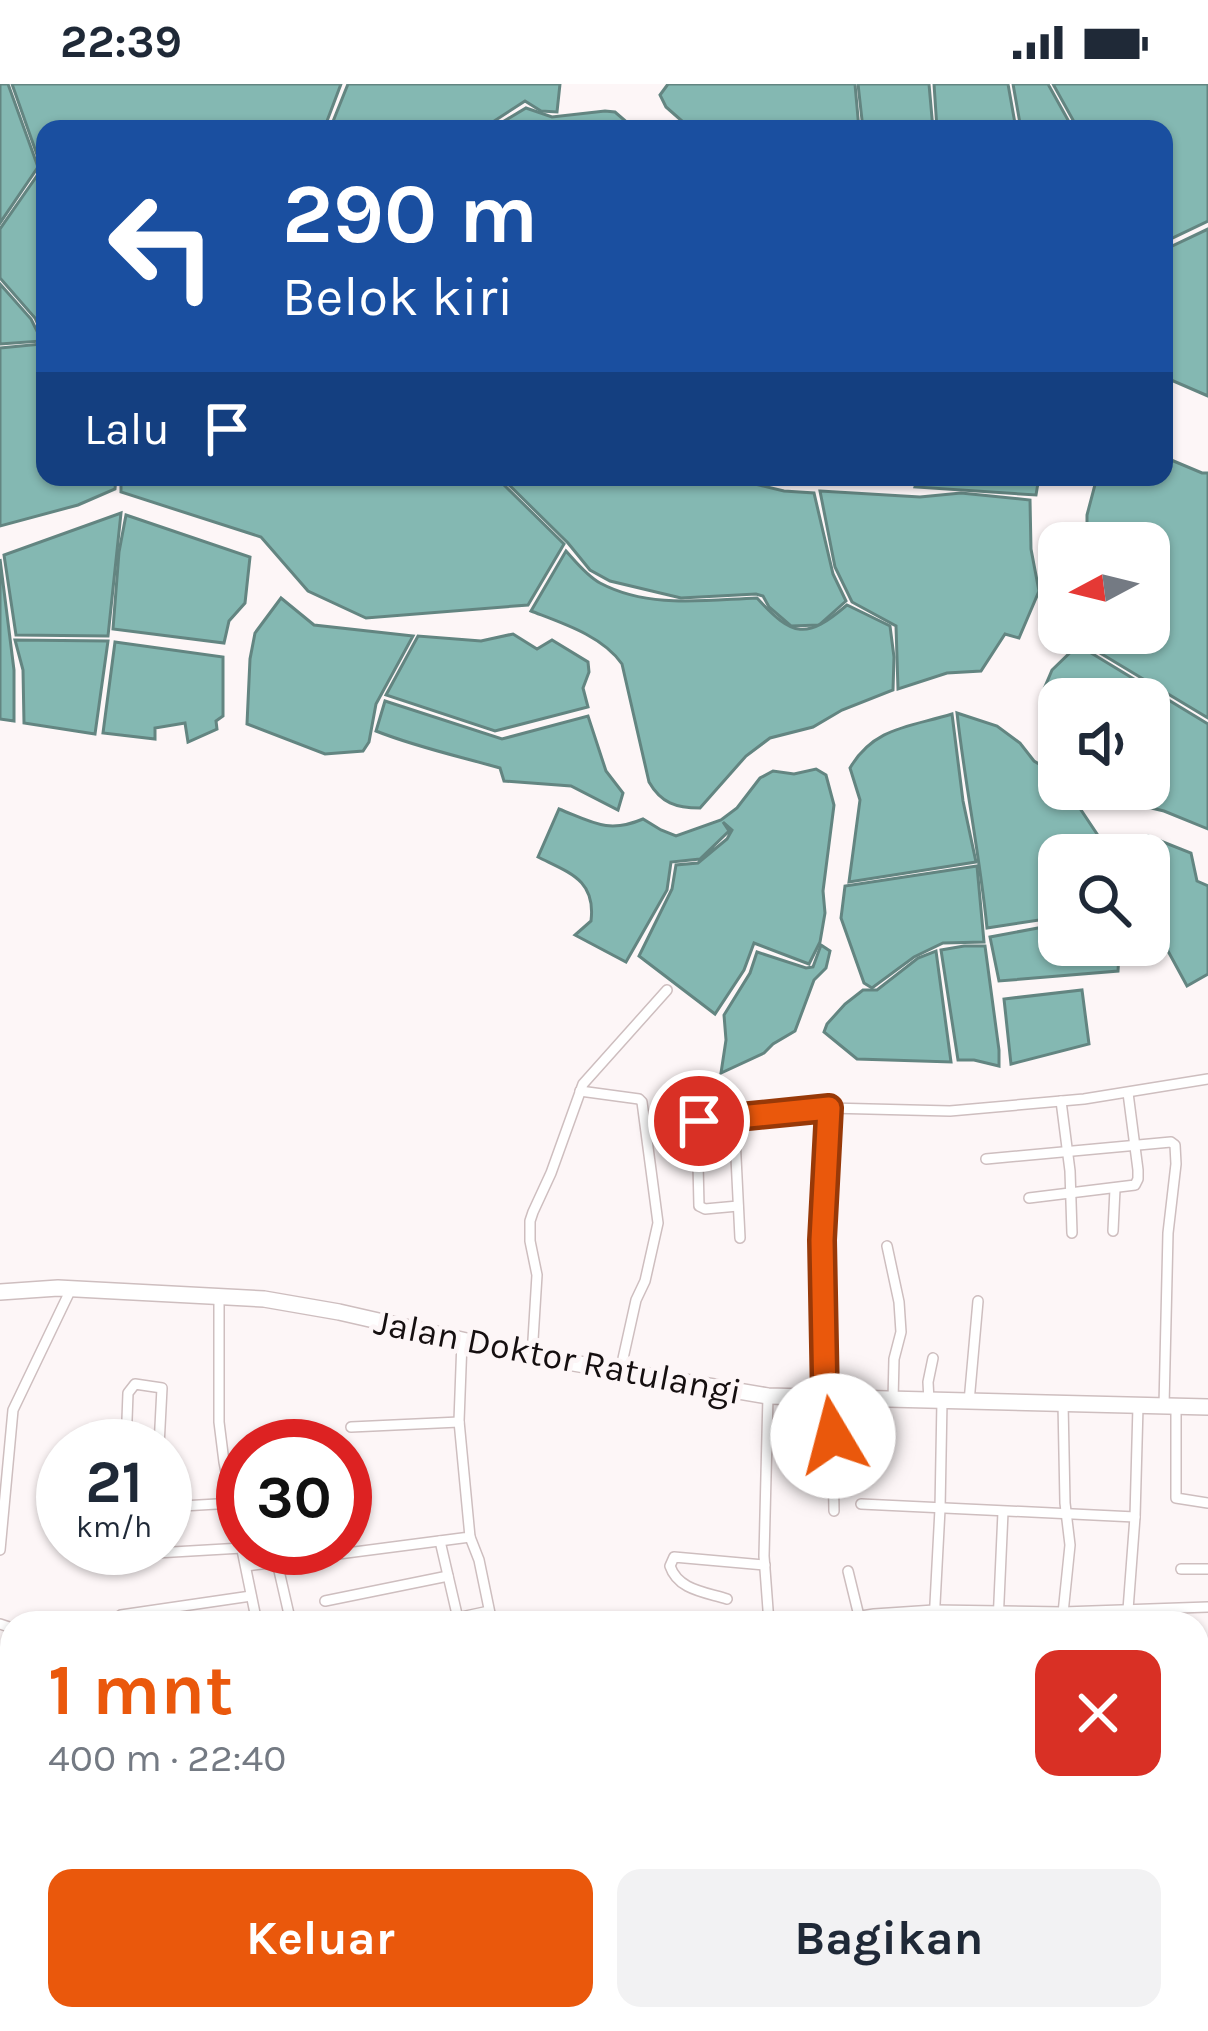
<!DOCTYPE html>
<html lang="id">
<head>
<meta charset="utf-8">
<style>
	body { margin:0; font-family:Karla,sans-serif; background:#f2f2f3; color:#1f2937; height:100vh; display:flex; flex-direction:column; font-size:45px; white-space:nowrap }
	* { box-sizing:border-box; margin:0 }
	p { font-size:39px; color:#747a83 }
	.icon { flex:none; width:66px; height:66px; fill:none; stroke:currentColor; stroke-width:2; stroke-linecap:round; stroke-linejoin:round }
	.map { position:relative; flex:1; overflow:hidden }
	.details { position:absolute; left:0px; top:1527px; width:1209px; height:420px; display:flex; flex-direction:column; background:#fff; border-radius:36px 36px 0 0; box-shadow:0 3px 9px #0004 }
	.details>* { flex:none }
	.banner { position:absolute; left:36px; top:36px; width:1137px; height:366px; border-radius:24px; box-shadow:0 3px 9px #0004; background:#1a4fa0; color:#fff; overflow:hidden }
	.needle { width:78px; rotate:263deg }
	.controls { position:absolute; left:1038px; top:438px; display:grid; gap:24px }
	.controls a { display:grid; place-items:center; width:132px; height:132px; border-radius:24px; background:#fff; box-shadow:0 3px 9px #0004; font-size:60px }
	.speed { position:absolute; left:36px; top:1335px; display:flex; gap:24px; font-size:60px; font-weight:700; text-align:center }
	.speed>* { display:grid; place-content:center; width:156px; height:156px; border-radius:50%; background:#fff; box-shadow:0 3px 9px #0004; line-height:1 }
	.speed small { font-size:30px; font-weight:400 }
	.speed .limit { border:18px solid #d22; background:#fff; color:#111 }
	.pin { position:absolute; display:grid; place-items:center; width:102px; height:102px; color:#fff; margin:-51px; border:6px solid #fff; border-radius:50%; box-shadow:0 3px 12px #0007 }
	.me { position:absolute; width:132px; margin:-66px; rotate:352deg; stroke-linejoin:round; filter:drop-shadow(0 0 9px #0008) }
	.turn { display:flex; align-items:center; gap:42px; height:252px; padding:0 48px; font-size:54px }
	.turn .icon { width:156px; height:156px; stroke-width:2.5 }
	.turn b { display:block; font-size:84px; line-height:102px }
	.then { display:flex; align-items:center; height:114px; padding:0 48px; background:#0003; gap:24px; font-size:45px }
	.round { display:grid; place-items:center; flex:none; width:126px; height:126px; border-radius:24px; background:#f2f2f3 }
	.headline { display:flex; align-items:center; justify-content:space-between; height:204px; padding:0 48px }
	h1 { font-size:72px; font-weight:700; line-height:90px; color:#ea580c }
	.button { display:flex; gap:24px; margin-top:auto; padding:24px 48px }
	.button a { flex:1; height:138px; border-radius:24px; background:#ea580c; color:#fff; font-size:48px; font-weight:700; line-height:138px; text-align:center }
	.button a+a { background:#f2f2f3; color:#1f2937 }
	.status { display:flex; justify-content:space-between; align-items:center; height:84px; padding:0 60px; background:#fff; direction:ltr }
	.status svg { height:33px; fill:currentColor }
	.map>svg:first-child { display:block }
	.water { fill:#84b8b2; stroke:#638581; stroke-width:3 }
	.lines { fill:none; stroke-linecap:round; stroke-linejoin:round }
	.minor-casing { stroke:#cebebf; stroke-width:12 }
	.trunk-casing { stroke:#cebebf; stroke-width:18 }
	.minor { stroke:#fff; stroke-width:9 }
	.trunk { stroke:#fff; stroke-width:15 }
	.route-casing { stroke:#983908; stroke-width:30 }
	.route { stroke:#ea580c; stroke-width:21 }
	.labels { text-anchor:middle; stroke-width:10; stroke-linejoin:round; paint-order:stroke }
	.street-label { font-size:36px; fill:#150f10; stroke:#fdf6f7 }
</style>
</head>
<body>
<div class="status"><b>22:39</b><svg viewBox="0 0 49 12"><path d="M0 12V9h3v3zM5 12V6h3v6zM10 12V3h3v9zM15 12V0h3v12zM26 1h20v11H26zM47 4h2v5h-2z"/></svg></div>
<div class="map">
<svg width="1208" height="1947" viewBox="0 0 1208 1947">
	<rect width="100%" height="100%" fill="#fdf6f7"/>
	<g class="water">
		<path d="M0,0h8l30,83 -38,56z"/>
		<path d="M12,0h329l-17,45h-279v40l-4,-3z"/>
		<path d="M348,0h212l-3,28 -16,-1 -16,-10 -43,28h-152z"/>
		<path d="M668,0h187l4,45h-168l-25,-22 -6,-12z"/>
		<path d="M858,0h71l4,45h-70z"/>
		<path d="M934,0h74l8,45h-79z"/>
		<path d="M1013,0h35l25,45h-52z"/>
		<path d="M1053,0h155v137l-44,21v-113h-86z"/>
		<path d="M526,24l26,9 53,-6 10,1 14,12 -5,5h-133z"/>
		<path d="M41,86l4,4v166l-10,-22 -35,-40v-49z"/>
		<path d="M1208,145v167l-44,-19v-127z"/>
		<path d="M0,200l31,35 11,22 -42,3z"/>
		<path d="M41,260l4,7v126h71l-1,12 -37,16 -78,21v-178z"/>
		<path d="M1164,373l38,16h6v245l-128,-77 4,-8h65v-90h-62v-28l10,-38h67z"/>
		<path d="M121,393h375l68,67 -36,61 -162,13 -58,-27 -47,-54 -140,-45z"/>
		<path d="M510,393h216l58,14 30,2 19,81 13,27 -27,24 -28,1 -22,-19 -6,-11 -7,-2 -75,4 -71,-17 -20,-11 -22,-27 -63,-62z"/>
		<path d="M918,393h121l-3,18 -121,-8z"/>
		<path d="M820,407l100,6 41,-4 69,7 1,49 8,42 -20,47 -14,-4 -24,37 -34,2 -49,16 -2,-63 -44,-24 -17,-35z"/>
		<path d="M121,429l-13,123 -92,-1 -12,-80z"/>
		<path d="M126,431l124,42 -5,46 -16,18 -5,22 -111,-14 6,-77z"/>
		<path d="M566,467c10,11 21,25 34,32 49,26 105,17 157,15 36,39 49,42 90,7l43,21 4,31 -1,33 -51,20 -29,17 -43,11 -24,18 -46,52c-24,0 -39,-5 -51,-26l-27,-118c-19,-28 -60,-41 -91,-53z"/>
		<path d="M0,475l14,111v51l-14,-2z"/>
		<path d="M281,514l33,27 99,11 -37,68 -7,38 -6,9 -38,3 -78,-30 3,-65 5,-26z"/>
		<path d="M513,550l24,15 15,-9 36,22 1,10 -6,16 5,19 -93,24 -109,-36 32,-59 63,5z"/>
		<path d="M15,556l93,1 -13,93 -71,-11 -1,-53z"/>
		<path d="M115,558l108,15v59l-7,5 1,8 -29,13 -3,-19 -30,5v11l-52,-6z"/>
		<path d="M1078,561l130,79v105l-44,-18 -38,-9 -16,-13h39v-90h-90v33l-18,-36 11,-26z"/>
		<path d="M385,617l117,38 86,-23 18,55 17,22 -5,17 -47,-24 -67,-5 -4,-13c-42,-12 -84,-21 -124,-37z"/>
		<path d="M957,629l40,13 23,17 14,18 22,13 3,15h8l34,51 6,15h-48v62l-72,11c-7,-72 -22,-143 -30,-215z"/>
		<path d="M952,630l11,87 13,61 -127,20 11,-82 -10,-32c24,-41 60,-41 102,-54z"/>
		<path d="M816,685l10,6 8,30 -11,86 2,22 -5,29 -11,22 -55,-21 -10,27 -29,44 -76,-58 33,-67 4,-24 22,-2 29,-24 5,-9 -9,-8 6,9 -29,28 -29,3 -4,28 -41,72 -51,-27 16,-14c5,-41 -21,-48 -53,-64l21,-48c33,13 49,25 84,10l18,11 15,6 45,-16 16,-12 23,-30 13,-7 21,3z"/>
		<path d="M1148,752l43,17 6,28 11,5v88l-21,12 -38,-70v-61h-20v-9z"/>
		<path d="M977,782l7,76 -41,1 -29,14 -42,31 -8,-5 -23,-65 4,-32z"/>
		<path d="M1059,840v21h71l-11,9 -1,17 -119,10 -9,-44z"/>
		<path d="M821,861l9,6 -4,17 -12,12 -19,51 -22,13 -9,9 -43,20 5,-33 -2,-25 26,-42 7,-21 49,16 7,-1z"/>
		<path d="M964,862h21l14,104v16l-25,-6h-16l-17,-110z"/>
		<path d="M936,867l15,111 -94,-3 -33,-27 3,-8 18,-20 18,-14h14l41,-32z"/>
		<path d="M1082,906l7,54 -78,20 -7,-65z"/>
	</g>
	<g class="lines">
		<g class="minor-casing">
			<g id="minor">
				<path d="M580,1007l59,8 3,3 16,121 -13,58 -9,19 -16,72"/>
				<path d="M1061,1017l9,70 2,62"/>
				<path d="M734,1033l6,121"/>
				<path d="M986,1075l185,-17 4,3 1,19 -8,69 -4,173"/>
				<path d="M1029,1114l106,-13 3,-6v-9l-10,-77"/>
				<path d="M738,1122l-33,3 -6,-3 -2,-84 132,-14"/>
				<path d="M1113,1147l2,-42"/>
				<path d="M887,1162l12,56 2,30 -7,27 -1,41"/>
				<path d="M219,1212v126l5,40 33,161"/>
				<path d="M532,1272l5,-81 -7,-34v-20l3,-9 18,-39 32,-89 84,-94"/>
				<path d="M768,1312l-4,160 5,67"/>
				<path d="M825,1315l-3,-158 7,-133 121,3 134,-12 124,-20"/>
				<path d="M832,1315l2,112"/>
				<path d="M929,1317l-1,-19 5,-24"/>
				<path d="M969,1318l9,-101"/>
				<path d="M1176,1323v91l32,5"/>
				<path d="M351,1343l108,-5"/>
				<path d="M126,1362l2,-53 7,-9 27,4 -3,58"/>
				<path d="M345,1388l3,-1 4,34 -7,20"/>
				<path d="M861,1420l274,13"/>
				<path d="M165,1423l69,-4"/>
				<path d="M470,1453l9,23 13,63"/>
				<path d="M440,1457l19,82"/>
				<path d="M0,1466l13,-140 58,-121"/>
				<path d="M156,1469l86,-5"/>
				<path d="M277,1478l14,61"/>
				<path d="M246,1482l224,-29 -11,-116 3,-80"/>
				<path d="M1181,1485h27"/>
				<path d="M848,1487l11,45"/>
				<path d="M727,1515c-22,-7 -49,-9 -57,-33l4,-9 91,8"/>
				<path d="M325,1517l123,-25"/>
				<path d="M23,1539l10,-2 12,2"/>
				<path d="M109,1539l12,-8 130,-19"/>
				<path d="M433,1539l56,-12"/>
				<path d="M817,1539l57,-9 60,-4 129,2 145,-5"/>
				<path d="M934,1539l6,-114 2,-108"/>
				<path d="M998,1539l5,-111"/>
				<path d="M1062,1539l8,-78 -5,-42 -2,-100"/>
				<path d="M1127,1539l8,-106 3,-111"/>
				<path d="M0,1540l12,4"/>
				<path d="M1197,1635h11"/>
				<path d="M0,1696l12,-1"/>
				<path d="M1197,1711h11"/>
				<path d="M0,1816c8,21 11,37 0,57"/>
				<path d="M1197,1910l11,4"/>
				<path d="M111,1935l1,12"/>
				<path d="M212,1935l2,12"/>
				<path d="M292,1935l5,12"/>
				<path d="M342,1935l5,12"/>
				<path d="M364,1935l8,12"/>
				<path d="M521,1935l1,12"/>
				<path d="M682,1935l1,12"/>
				<path d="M718,1935l1,12"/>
				<path d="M755,1935l1,12"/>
				<path d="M797,1935l2,12"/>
				<path d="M841,1935l2,12"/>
				<path d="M881,1935l1,12"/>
				<path d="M132,1947l21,-2"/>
				<path d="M228,1947l54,-12"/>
				<path d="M458,1947l23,-4"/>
				<path d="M927,1947v-12"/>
				<path d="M1006,1947l2,-12"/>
				<path d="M1157,1947l2,-12"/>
			</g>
		</g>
		<g class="trunk-casing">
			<path id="trunk" d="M0,1208l58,-4 206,11 75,13 193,44 236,40 440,11"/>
		</g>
		<use href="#minor" class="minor"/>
		<use href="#trunk" class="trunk"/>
	</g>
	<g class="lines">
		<g class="route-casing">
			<path id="route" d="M699,1037l130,-13 -7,132 3,159h7l1,37"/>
		</g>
		<use href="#route" class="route"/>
	</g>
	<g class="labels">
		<g class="street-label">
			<text transform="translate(558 1272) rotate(11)" y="13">Jalan Doktor Ratulangi</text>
		</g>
	</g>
</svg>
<div class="controls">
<a><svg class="needle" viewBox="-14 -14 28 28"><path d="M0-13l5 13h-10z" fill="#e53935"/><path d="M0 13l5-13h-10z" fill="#747a83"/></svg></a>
<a><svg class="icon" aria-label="sound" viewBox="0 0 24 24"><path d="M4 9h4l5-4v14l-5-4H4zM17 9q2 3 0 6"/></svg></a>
<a><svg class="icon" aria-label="search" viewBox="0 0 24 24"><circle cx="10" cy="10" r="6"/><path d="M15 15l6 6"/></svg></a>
</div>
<div class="speed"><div>21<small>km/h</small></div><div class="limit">30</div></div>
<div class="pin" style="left:699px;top:1037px;background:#d93025"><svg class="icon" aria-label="arrive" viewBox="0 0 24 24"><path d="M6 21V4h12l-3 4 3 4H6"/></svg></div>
<svg class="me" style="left:833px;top:1352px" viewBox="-20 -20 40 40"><circle r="19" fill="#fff"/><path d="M0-13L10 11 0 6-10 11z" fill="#ea580c"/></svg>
<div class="banner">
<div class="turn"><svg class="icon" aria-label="left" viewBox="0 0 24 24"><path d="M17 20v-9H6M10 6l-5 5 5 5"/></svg><div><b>290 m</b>Belok kiri</div></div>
<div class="then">Lalu<svg class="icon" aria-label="arrive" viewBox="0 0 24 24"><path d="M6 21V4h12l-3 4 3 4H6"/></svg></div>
</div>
<section class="details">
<div class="headline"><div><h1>1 mnt</h1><p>400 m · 22:40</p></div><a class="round" style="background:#d93025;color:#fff"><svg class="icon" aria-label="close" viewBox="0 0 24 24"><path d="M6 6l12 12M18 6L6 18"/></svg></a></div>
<div class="button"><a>Keluar</a><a>Bagikan</a></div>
</section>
</div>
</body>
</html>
